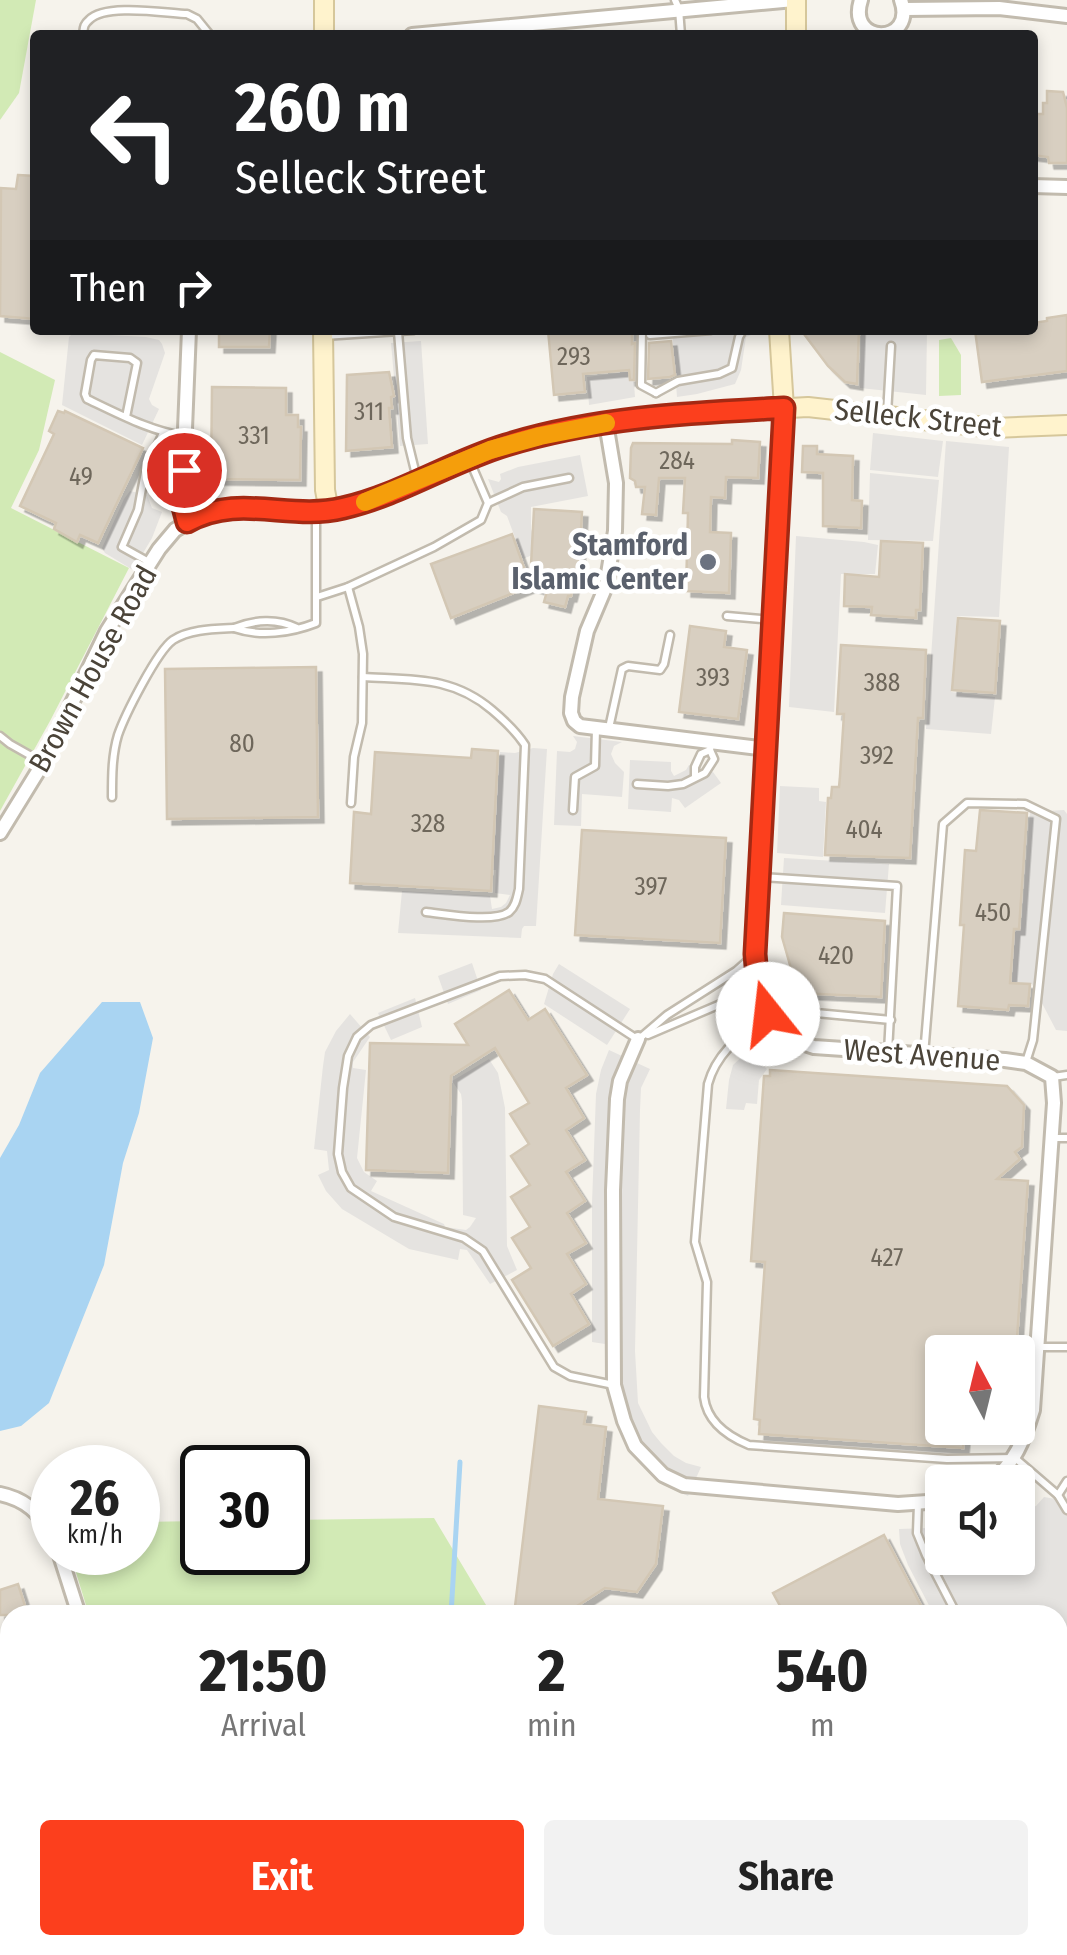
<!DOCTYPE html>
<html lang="en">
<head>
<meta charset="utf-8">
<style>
	body { margin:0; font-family:"Fira Sans Condensed",sans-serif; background:#f2f2f2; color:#222; height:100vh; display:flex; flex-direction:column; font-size:38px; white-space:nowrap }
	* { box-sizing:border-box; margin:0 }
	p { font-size:32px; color:#767676 }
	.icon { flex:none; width:55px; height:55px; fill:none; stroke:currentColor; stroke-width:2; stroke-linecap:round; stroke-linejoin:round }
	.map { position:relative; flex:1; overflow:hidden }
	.panel { position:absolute; left:0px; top:1605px; width:1068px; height:350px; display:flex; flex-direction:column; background:#fff; border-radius:30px 30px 0 0; box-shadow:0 5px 15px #0003 }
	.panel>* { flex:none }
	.top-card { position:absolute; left:30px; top:30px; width:1008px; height:305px; border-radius:10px; box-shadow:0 5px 15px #0003; background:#202124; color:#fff; overflow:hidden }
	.needle { width:65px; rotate:353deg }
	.tools { position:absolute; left:925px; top:1335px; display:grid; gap:20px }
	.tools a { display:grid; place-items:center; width:110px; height:110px; border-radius:10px; background:#fff; box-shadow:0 5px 15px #0003; font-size:50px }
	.speed { position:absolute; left:30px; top:1445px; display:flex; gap:20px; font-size:50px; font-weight:700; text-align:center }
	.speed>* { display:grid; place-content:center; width:130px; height:130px; border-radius:50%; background:#fff; box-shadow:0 5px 15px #0003; line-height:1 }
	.speed small { font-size:25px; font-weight:400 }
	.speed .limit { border:5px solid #111; border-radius:15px; background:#fff; color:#111 }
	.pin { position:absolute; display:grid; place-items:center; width:85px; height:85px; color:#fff; margin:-42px; border:5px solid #fff; border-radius:50%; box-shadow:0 2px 10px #0007 }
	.me { position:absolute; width:110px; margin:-55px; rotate:344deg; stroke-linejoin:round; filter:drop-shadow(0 0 8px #0008) }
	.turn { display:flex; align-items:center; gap:35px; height:210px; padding:0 40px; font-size:45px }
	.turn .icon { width:130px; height:130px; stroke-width:2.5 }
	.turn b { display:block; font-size:70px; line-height:85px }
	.then { display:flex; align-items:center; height:95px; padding:0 40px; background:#0003; gap:20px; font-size:38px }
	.eta { display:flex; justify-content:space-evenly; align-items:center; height:170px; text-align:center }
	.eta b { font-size:60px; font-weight:700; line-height:70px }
	.primary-button { display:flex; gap:20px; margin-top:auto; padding:20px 40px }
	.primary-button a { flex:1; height:115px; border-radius:10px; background:#fc3f1d; color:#fff; font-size:40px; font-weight:700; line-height:115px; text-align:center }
	.primary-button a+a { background:#f2f2f2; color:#222 }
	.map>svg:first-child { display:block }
	.green { fill:#d2eab5 }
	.parking { fill:#e5e3e0 }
	.water { fill:#a9d4f2 }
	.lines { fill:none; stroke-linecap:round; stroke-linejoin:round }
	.stream { stroke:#a9d4f2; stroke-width:5 }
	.building { fill:#d8cfc1; stroke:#d3c7b4; stroke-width:2.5; filter:url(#shadow) }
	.lane-casing { stroke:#c2bbae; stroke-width:11 }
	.street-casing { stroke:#c2bbae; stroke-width:18 }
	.secondary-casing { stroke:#d6c79b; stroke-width:22 }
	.lane { stroke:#fff; stroke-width:6 }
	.street { stroke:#fff; stroke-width:12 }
	.secondary { stroke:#fff3cd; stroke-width:18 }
	.rail { stroke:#9a9a9a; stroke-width:5; stroke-dasharray:12 12; stroke-linecap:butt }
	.route-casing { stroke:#a42913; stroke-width:25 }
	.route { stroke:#fc3f1d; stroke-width:18 }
	.slow { stroke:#f59e0b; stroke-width:18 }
	.worship-dot { fill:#6b7280; stroke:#fff; stroke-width:4 }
	.labels { text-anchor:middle; stroke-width:9; stroke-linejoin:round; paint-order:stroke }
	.number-label { font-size:25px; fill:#6e675b }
	.street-label { font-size:30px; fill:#4b4439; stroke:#fff }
	.worship-label { font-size:30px; font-weight:bold; fill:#5b616d; stroke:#fff; text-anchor:end }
</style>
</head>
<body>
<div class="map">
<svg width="1067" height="1955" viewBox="0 0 1067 1955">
	<defs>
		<filter id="shadow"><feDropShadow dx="5.5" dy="5.5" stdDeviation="0" flood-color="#0004"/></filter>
	</defs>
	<rect width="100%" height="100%" fill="#f6f3ec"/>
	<g class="green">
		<path d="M0,0h36l-17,93 -19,27z"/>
		<path d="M951,338l10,17v40l-22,1v-56z"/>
		<path d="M0,352l55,28 -16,70 -28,58 118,60 -79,153 -50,90z"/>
		<path d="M434,1518l58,97h-403l-19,-62 68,-1v-30l64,-1v31h86v-32z"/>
		<path d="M186,1945h506l6,10h-509z"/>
	</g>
	<g class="parking">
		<path d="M672,330h84v3l-10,4 -5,33 -6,14 -38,10 -20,3z"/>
		<path d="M861,330h66l-1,65 -66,-7z"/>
		<path d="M73,333l73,4 13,3 3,4 3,9 -16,46 3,6 7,4 -17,36 -80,-40 7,-68z"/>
		<path d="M421,341l7,103 -28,2 -9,-103z"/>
		<path d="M633,371l2,26 -46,8 -2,-28z"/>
		<path d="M873,433l70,8 -5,36 -68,-7z"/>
		<path d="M946,441l63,6 -10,170 -42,-1 -6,76 44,5 -4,37 -65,-5z"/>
		<path d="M580,455l8,41 -57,11v22l8,23 -16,7 -16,-43 -6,-4 -13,-33 11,3 2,-3 -1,-5 18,-7z"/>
		<path d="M870,473l69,7 -6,61 -65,-1z"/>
		<path d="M130,491l17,4 5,13 10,4 -10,26 -19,32 -28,-17 -3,-5 22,-49z"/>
		<path d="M796,536l68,6 14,3 -3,29h-34l-7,138 -45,-5z"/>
		<path d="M573,736l49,6 -8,4 -3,8 4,9 9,9 -2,25 -40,-3 -1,32 -27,-1 3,-74 13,1 5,-3 2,-7z"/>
		<path d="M533,748l14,1 -11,177h-12l-2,3 -1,9 -123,-5 4,-42 88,5 2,13 9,-2 5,-4 4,-8 -15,-2 1,-23h-3l7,-118 15,1z"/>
		<path d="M630,760l41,2v9l3,5 12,-6 3,-5 24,7 8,11 -36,25 -6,-8 -7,-2 -1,14 -43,-3z"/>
		<path d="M780,786l39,2v13l7,1 -3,55 -46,-4z"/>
		<path d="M1064,810l3,4v217l-11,-1 -24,-46 -20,-2 3,-52 6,-1 9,-117z"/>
		<path d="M784,858l105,6 -4,49 -104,-8z"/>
		<path d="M472,963l9,27 -33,14 -10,-28z"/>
		<path d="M559,964l71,45 -23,36 -63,-41 9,-30z"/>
		<path d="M415,998l7,29 -31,13 -13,-27z"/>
		<path d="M350,1014l20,23 -17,25v6l13,2 -9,88 7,14 13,9 -6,10 73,33 1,3 21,3 4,-3 6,-9 -13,-3 -1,-114 -1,-7 -9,-13 37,-22 9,14 7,35 2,138 10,24 -27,14 -23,-34 -7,-1 -2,11 -49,-11 -67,-40 -16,-18 -8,-16 11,-5 -2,-19 -13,-2 9,-83 2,-14 11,-21z"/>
		<path d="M609,1050l41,19 -9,19 -1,22 -5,241 3,52 14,29 9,11 13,13 12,7 15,4 -13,29 -25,-11 -33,-32 -14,-36 -11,-37v-36l-13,-2v-139l4,-109 5,-24z"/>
		<path d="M746,1053l21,16 -8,11 -2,24 -11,-1 -2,7 -18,-1 3,-29 4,-15z"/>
		<path d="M1044,1497l23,4v181l-9,6v-73h-124l-26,-50 -8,-21 -1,-15 29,-1 1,11 9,5 -1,-12 5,-1v27h76v-55l7,-5 7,9 4,-1z"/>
		<path d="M1067,1790v49l-9,5v-49z"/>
		<path d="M48,1945h107l4,10h-114z"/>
	</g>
	<path class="water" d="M102,1002h38l13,36 -14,75 -16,50 -19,102 -55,138 -28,23 -21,5v-273l19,-33 21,-52z"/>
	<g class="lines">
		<g class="stream">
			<path d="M451,1615l9,-153"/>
			<path d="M611,1945l8,10"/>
		</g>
	</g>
	<g class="building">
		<path d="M1047,91l16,1 4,16v55h-18l-1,-6 -16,-2v-41h11v-11h4z"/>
		<path d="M18,175l17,1v143l-35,-3 1,-128 15,1z"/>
		<path d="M1067,315v56l-85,11 -7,-52h57v-7l15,-2v-3z"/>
		<path d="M219,330h51l-1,17h-50z"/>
		<path d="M548,330h84v14l3,-1 -1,37h-4l-1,-10 -46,4 2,18 -31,3z"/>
		<path d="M801,330h58l-2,54 -12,-2 -17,-16z"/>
		<path d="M671,341l4,34 -5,2 -22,2 1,-36z"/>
		<path d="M389,372l5,24 -3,1 1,11h-3l3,39 -46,4 1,-76z"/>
		<path d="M212,387l74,1v27h12v12h3l-1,53 -89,-1z"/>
		<path d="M58,411l6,2 1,-2 78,37 -45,95 -18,-8 -3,7 -23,-13 2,-6 -36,-17 34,-72 -5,-3z"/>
		<path d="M732,440l28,2 -2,36 -32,-1 -1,21 -14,-1 -1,35 21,1 -2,60 -43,-2 2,-78h-5l2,-35h-26l-3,37 -14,-1 3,-27h-9l-1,-6 -5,-3 1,-30 2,-5 99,1z"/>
		<path d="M803,446h14v8l36,2 -1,44 10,1 -1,27 -38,-2v-53l-21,-1z"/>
		<path d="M534,509l48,3 -3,52 -8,32h-3l-3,11 -21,-5 3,-11 -16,-5 -80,32 -20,-54 81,-30 18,50z"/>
		<path d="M881,541l42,2 -3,67h-4v8l-45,-3 1,-8 -28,-1 1,-32 34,3z"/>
		<path d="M958,618l42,3 -5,72 -43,-3z"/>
		<path d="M690,626l36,5 -2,16 23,3 -9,69 -59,-7z"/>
		<path d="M841,645l85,5 -3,68h-5l-8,140 -85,-3 3,-57h3l1,-11h7l1,-11 4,-62h-7z"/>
		<path d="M316,667l2,150 -151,2 -2,-150z"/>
		<path d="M472,749l26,2 -7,140 -141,-8 4,-71 17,2 4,-62 96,6z"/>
		<path d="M980,810l47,3 -8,116h-5l-4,54 20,1 -2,22 -19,-1 -1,5 -50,-4 6,-81h-4l5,-75 11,1z"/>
		<path d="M582,830l144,8 -6,105 -145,-8z"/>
		<path d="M784,913l101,8 -4,76 -83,-4 -16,-56z"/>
		<path d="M509,990l19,30 17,-11 42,66 -21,13 18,30 -18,12 19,30 -19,12 19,29 -18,12 19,30 -19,11 19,30 -15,10 18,30 -36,22 -41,-66 19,-12 -19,-30 18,-11 -19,-30 19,-12 -19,-29 18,-12 -19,-30 19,-11 -34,-55 -44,28 -3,97 -82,-3 4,-127 98,2 -13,-21z"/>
		<path d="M770,1070l237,16 17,19 -2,42 -7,5 5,7 -23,20 31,2 -12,171h-74v76h23l-2,20 -204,-14 1,-14 -6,-1 11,-157 -14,-1 13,-185h6z"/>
		<path d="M539,1406l47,6 -2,12 22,3 -8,72 65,7 -7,58 -19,28 -32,-4 -42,27h-49z"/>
		<path d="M884,1535l42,80h-141l-12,-22z"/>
		<path d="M18,1584l10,31h-28v-25z"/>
	</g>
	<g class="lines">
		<g class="lane-casing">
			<g id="lane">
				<path d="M675,0l4,9 2,26"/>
				<path d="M83,35c1,-7 0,-10 6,-15 16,-17 76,-7 98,-6l10,5 13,16"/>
				<path d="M642,330l-1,55 15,8"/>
				<path d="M398,332l9,106 10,41"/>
				<path d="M650,335l61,-5"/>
				<path d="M324,336l90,-6"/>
				<path d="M656,393l22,-12 41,-7 13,-6 7,-31 4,-7"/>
				<path d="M887,414l4,-68"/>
				<path d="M126,417l11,-54 -7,-5 -36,-3 -3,5 -6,34 2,5c32,15 63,32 97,37"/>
				<path d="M469,459l19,44 35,-16 46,-9"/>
				<path d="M149,562l-27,-15 16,-37 7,-38 18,-39"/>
				<path d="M348,587l11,40 4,27 -1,69 -8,34 -3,46"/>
				<path d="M317,597l31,-10 86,-40 47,-27 7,-17"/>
				<path d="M727,616l45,4"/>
				<path d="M297,628c-20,-10 -43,-8 -63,0 26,9 56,5 82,-5v-110"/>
				<path d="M363,677c50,3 89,-1 129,33 13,11 24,21 33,35l-6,144c-2,8 -3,17 -10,23 -15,11 -64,2 -83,0"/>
				<path d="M609,728l13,-59 6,-3 32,4 4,-6 6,-29"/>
				<path d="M0,736l10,8 32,18"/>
				<path d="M695,776v-9l6,-13 9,-4"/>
				<path d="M637,784l31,2 15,-2 22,-11 9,-14 -4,-9 1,-6"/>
				<path d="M112,797c0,-21 0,-42 6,-62 7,-20 39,-84 55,-95 17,-11 41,-11 61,-12"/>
				<path d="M573,810l2,-33 20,-11 1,-37"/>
				<path d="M761,877l136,9 -9,166"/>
				<path d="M816,1013l75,7"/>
				<path d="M768,1014c-25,20 -51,37 -60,70l-13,158 12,40 -3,115c3,25 23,39 45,48l198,14 68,-1 43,37 9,-14"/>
				<path d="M648,1035l110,-47"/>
				<path d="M639,1039l28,-24 69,-44 18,-16"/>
				<path d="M924,1055l19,-231 24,-21 58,1 31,15 -23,221 -7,22"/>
				<path d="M1053,1077l14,-2"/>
				<path d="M1053,1138h14"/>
				<path d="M1038,1347h29"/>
				<path d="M614,1385l-44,-9 -16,-9 -71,-116 -19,-13 -70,-21 -43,-29 -9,-16 -4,-18 5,-66 5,-32 9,-19 14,-12 129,-49 25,-1 20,4 92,60"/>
				<path d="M1058,1495l9,15"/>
				<path d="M918,1504l-1,29 9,22 31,60"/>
				<path d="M1058,1662l9,-6"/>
				<path d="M1058,1822l9,-6"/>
				<path d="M228,1945l13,10"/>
			</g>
		</g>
		<g class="street-casing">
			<g id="street">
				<path d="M861,0c-15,46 56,45 40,0"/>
				<path d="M905,9l94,-1 68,8"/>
				<path d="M412,35l382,-35"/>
				<path d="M1032,186l35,1"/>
				<path d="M784,408l-29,537c-1,47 9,88 59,102l191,13 21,3 26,14 2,26 -21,307c-9,29 -18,54 -43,72"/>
				<path d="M606,423l10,60 -1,48 -9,55 -19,45 -15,66 -1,16 3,8 6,5 187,23"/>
				<path d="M187,522l-5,-19 7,-173"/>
				<path d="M0,833l43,-70 64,-132 52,-82 16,-19 23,-14 23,-7 19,-2 67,5 22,-1"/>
				<path d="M638,1039l-18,42 -3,18 -4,91 1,195 10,36 11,25 28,29 21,10 214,19 44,-3"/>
				<path d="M0,1494c25,5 41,19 52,42"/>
				<path d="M59,1552l20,63"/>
				<path d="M177,1945l3,10"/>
			</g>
		</g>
		<g class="secondary-casing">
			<g id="secondary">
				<path d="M324,0v35"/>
				<path d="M796,0v35"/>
				<path d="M323,330l2,160 4,21 43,-11 97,-42 43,-15 59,-14 87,-14 150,-8 186,21 73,-3"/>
				<path d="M779,330l5,78"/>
			</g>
		</g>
		<use href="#lane" class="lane"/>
		<use href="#street" class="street"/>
		<use href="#secondary" class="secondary"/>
		<g class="rail">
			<path d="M1058,1900l9,-5"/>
			<path d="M1058,1920l9,-5"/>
			<path d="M958,1955l20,-10"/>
			<path d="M1017,1955l17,-10"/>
		</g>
	</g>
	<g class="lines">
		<g class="route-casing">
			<path id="route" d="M184,470l-2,33 5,19c52,-29 102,-1 156,-14 57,-13 107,-46 163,-63 90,-28 184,-32 278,-37l-29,546 3,34 10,26"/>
		</g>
		<use href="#route" class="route"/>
		<path class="slow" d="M365,502l125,-52 50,-14 66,-13"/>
	</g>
	<circle class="worship-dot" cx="708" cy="562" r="10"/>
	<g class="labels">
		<g class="number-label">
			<text x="574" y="365">293</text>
			<text x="369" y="420">311</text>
			<text x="254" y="444">331</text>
			<text x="677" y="469">284</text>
			<text x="81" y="485">49</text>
			<text x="713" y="686">393</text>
			<text x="882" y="691">388</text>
			<text x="242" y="752">80</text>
			<text x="877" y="764">392</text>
			<text x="428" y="832">328</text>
			<text x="864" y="838">404</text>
			<text x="651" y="895">397</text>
			<text x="993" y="921">450</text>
			<text x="836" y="964">420</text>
			<text x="887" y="1266">427</text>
		</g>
		<g class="street-label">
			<text transform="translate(918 418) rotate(6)" y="10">Selleck Street</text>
			<text transform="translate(93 669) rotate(-61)" y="10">Brown House Road</text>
			<text transform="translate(922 1055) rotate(4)" y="10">West Avenue</text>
		</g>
		<g class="worship-label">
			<text x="688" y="555">Stamford<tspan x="688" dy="34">Islamic Center</tspan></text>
		</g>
	</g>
</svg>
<div class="tools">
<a><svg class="needle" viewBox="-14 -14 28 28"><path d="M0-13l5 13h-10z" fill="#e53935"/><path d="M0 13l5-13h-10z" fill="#767676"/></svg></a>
<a><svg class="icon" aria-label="sound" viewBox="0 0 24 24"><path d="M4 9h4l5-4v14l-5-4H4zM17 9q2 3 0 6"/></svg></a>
</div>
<div class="speed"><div>26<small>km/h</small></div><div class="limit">30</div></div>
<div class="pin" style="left:184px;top:470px;background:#d93025"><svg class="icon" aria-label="arrive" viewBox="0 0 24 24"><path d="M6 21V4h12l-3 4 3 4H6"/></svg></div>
<svg class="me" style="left:768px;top:1014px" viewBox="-20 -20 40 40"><circle r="19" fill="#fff"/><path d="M0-13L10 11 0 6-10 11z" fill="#fc3f1d"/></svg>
<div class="top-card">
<div class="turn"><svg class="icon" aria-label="left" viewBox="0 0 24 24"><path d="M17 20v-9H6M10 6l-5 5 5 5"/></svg><div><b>260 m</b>Selleck Street</div></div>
<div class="then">Then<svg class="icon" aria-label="right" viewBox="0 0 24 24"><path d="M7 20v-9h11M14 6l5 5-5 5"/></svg></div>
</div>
<section class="panel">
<div class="eta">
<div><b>21:50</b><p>Arrival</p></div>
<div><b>2</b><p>min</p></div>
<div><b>540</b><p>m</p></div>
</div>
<div class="primary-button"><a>Exit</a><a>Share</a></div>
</section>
</div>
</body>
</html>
